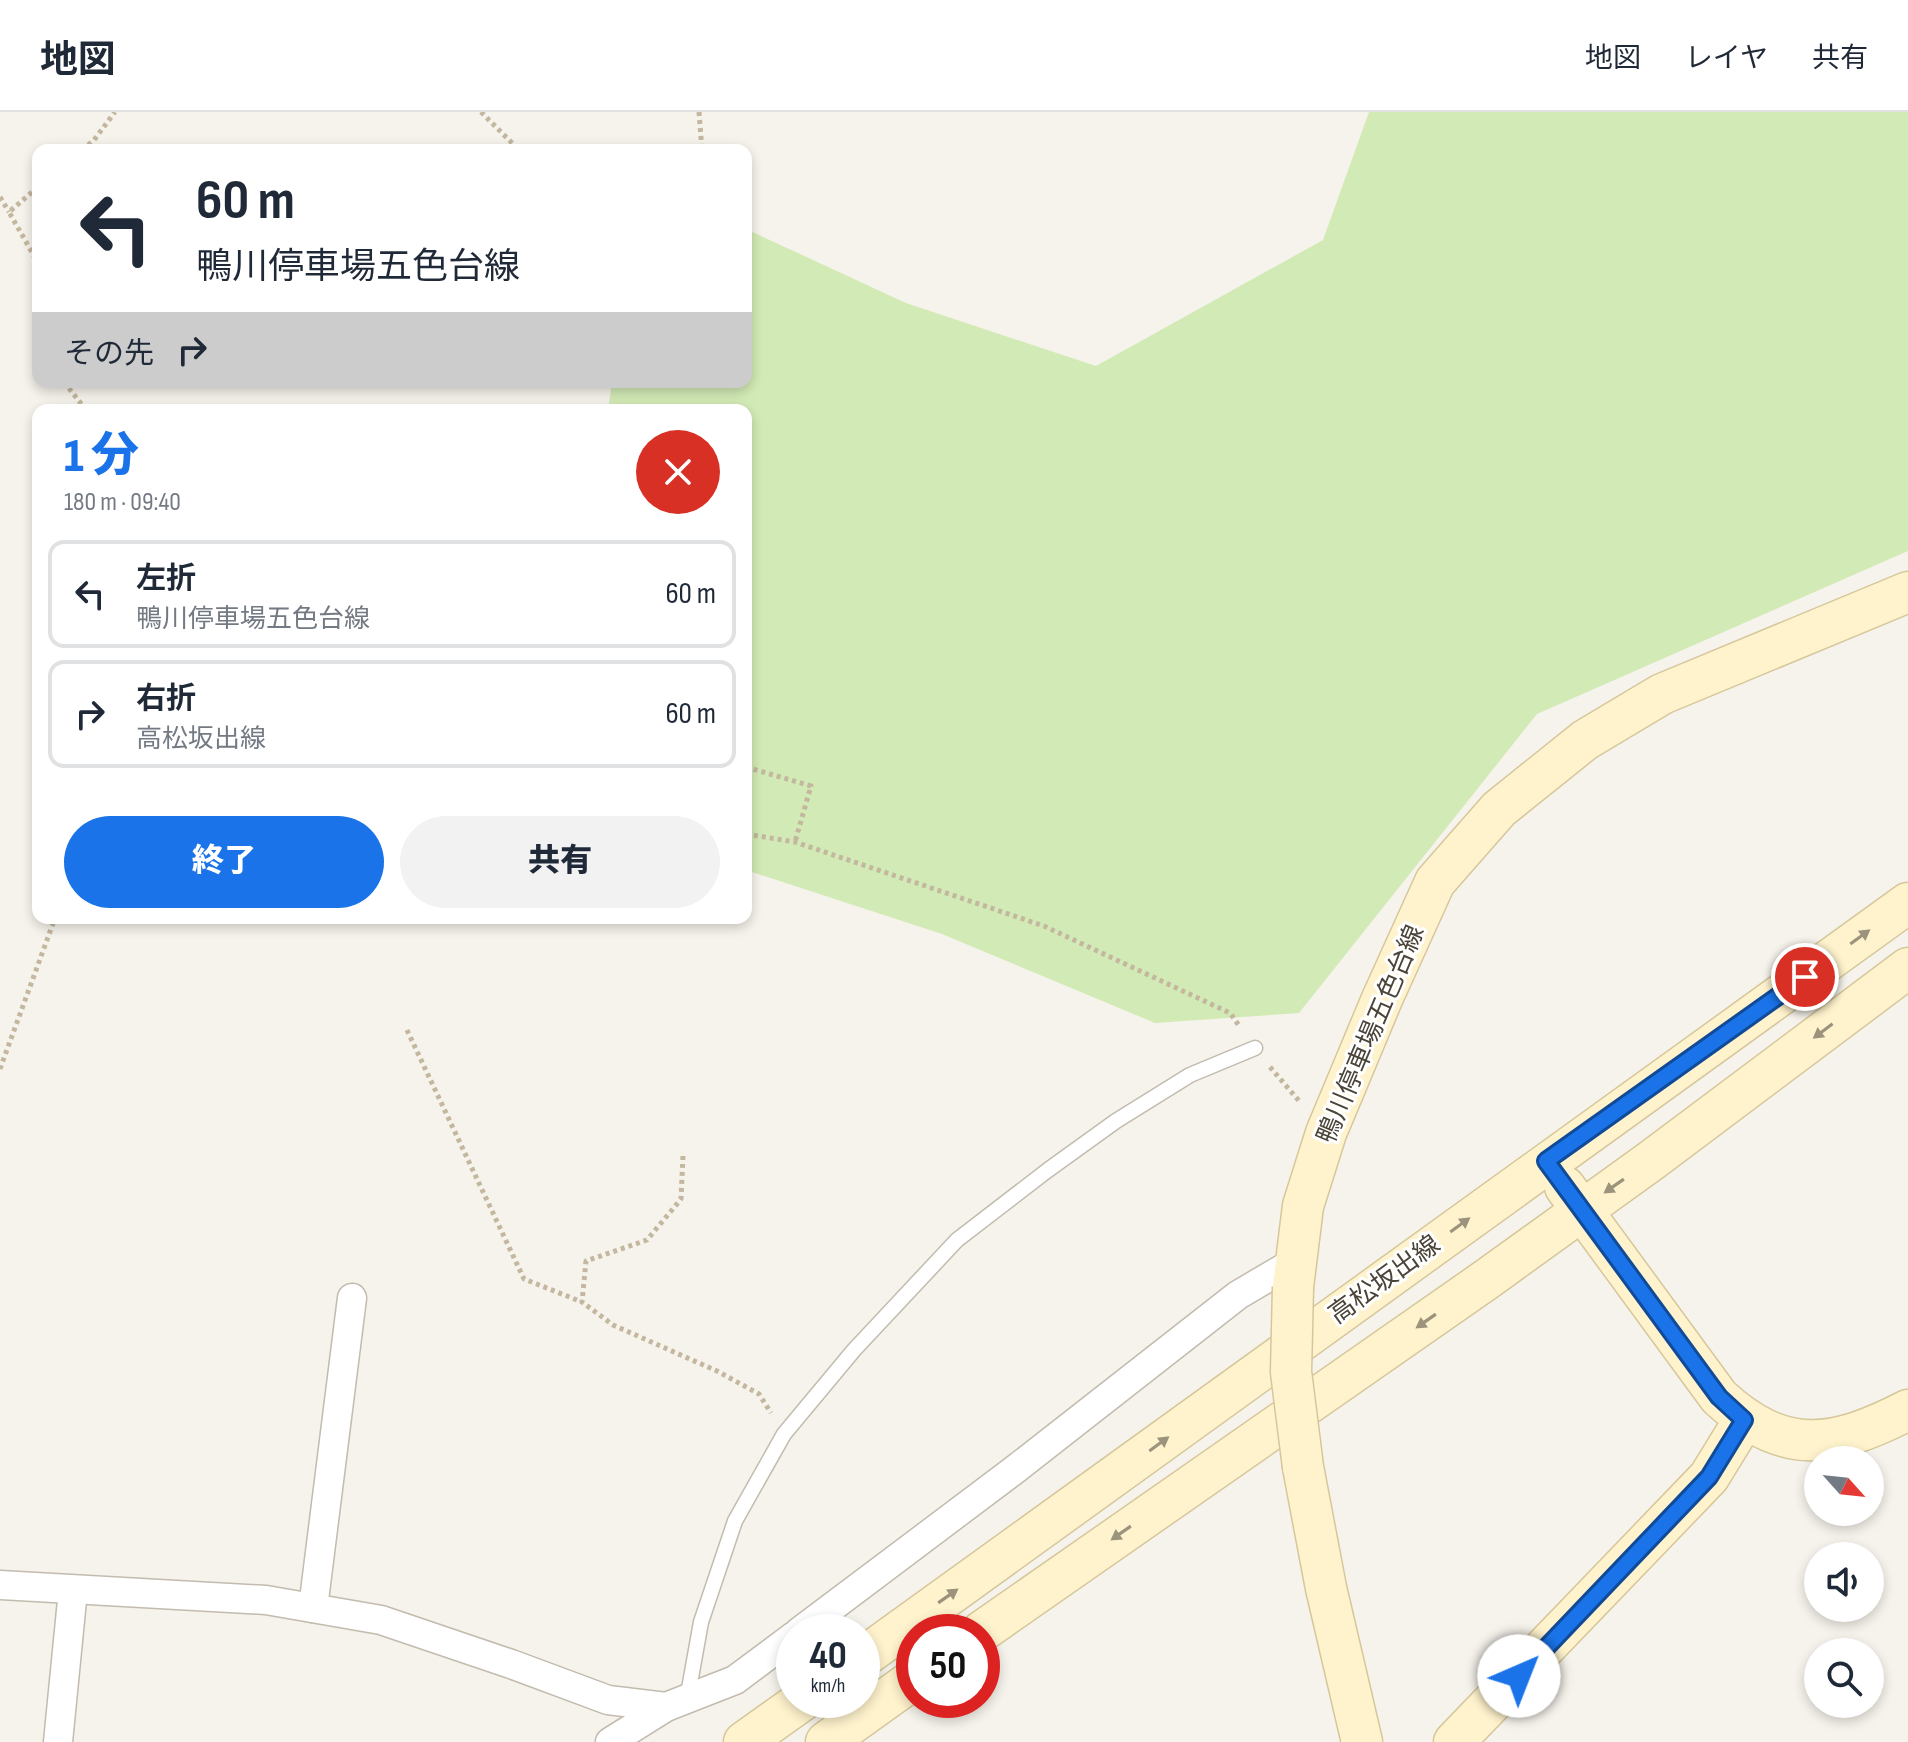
<!DOCTYPE html>
<html lang="ja">
<head>
<meta charset="utf-8">
<style>
	body { margin:0; font-family:"Sofia Sans Condensed","Noto Sans JP",sans-serif; background:#f2f2f3; color:#1f2937; height:100vh; display:flex; flex-direction:column; font-size:30px; white-space:nowrap }
	* { box-sizing:border-box; margin:0 }
	p { font-size:26px; color:#747a83 }
	.icon { flex:none; width:44px; height:44px; fill:none; stroke:currentColor; stroke-width:2; stroke-linecap:round; stroke-linejoin:round }
	.map { position:relative; flex:1; overflow:hidden }
	.sheet { position:absolute; left:32px; top:292px; width:720px; height:520px; display:flex; flex-direction:column; background:#fff; border-radius:16px; box-shadow:0 4px 12px #0003 }
	.sheet>* { flex:none }
	.guide { position:absolute; left:32px; top:32px; width:720px; height:244px; border-radius:16px; box-shadow:0 4px 12px #0003; background:#fff; color:#1f2937; overflow:hidden }
	.needle { width:52px; rotate:117deg }
	.fabs { position:absolute; left:1804px; top:1334px; display:grid; gap:16px }
	.fabs a { display:grid; place-items:center; width:80px; height:80px; border-radius:50%; background:#fff; box-shadow:0 4px 12px #0003; font-size:40px }
	.speed { position:absolute; left:776px; top:1502px; display:flex; gap:16px; font-size:40px; font-weight:700; text-align:center }
	.speed>* { display:grid; place-content:center; width:104px; height:104px; border-radius:50%; background:#fff; box-shadow:0 4px 12px #0003; line-height:1 }
	.speed small { font-size:20px; font-weight:400 }
	.speed .limit { border:12px solid #d22; background:#fff; color:#111 }
	.pin { position:absolute; display:grid; place-items:center; width:68px; height:68px; color:#fff; margin:-34px; border:4px solid #fff; border-radius:50%; box-shadow:0 2px 8px #0007 }
	.me { position:absolute; width:88px; margin:-44px; rotate:44deg; stroke-linejoin:round; filter:drop-shadow(0 0 6px #0008) }
	.turn { display:flex; align-items:center; gap:28px; height:168px; padding:0 32px; font-size:36px }
	.turn .icon { width:104px; height:104px; stroke-width:2.5 }
	.turn b { display:block; font-size:56px; line-height:68px }
	.then { display:flex; align-items:center; height:76px; padding:0 32px; background:#0003; gap:16px; font-size:30px }
	.round { display:grid; place-items:center; flex:none; width:84px; height:84px; border-radius:42px; background:#f2f2f3 }
	.head { display:flex; align-items:center; justify-content:space-between; height:136px; padding:0 32px }
	h1 { font-size:48px; font-weight:800; line-height:60px; color:#1a73e8 }
	.primary-button { display:flex; gap:16px; margin-top:auto; padding:16px 32px }
	.primary-button a { flex:1; height:92px; border-radius:48px; background:#1a73e8; color:#fff; font-size:32px; font-weight:800; line-height:92px; text-align:center }
	.primary-button a+a { background:#f2f2f3; color:#1f2937 }
	ul { padding:0; list-style:none }
	li { display:flex; align-items:center; gap:24px; height:108px; margin:0 16px 12px; padding:0 16px; border:4px solid #e0e1e3; border-radius:16px }
	li div { flex:1 }
	li b { display:block; font-size:30px }
	li em { font-style:normal }
	header { display:flex; align-items:center; gap:48px; box-sizing:border-box; height:112px; padding:0 40px; background:#fff; border-bottom:2px solid #e0e1e3 }
	header strong { font-size:38px }
	nav { display:flex; gap:44px; margin-inline-start:auto; font-size:28px }
	.map>svg:first-child { display:block }
	.green { fill:#d2eab5 }
	.lines { fill:none; stroke-linecap:round; stroke-linejoin:round }
	.lane-casing { stroke:#c2bbae; stroke-width:17 }
	.street-casing { stroke:#c2bbae; stroke-width:31 }
	.secondary-casing { stroke:#d6c79b; stroke-width:43 }
	.path { stroke:#c4b79f; stroke-width:5; stroke-dasharray:4 4; stroke-linecap:butt }
	.lane { stroke:#fff; stroke-width:14 }
	.street { stroke:#fff; stroke-width:28 }
	.secondary { stroke:#fff3cd; stroke-width:40 }
	.secondary-bridge-casing { stroke:#d6c79b; stroke-width:43; stroke-linecap:butt }
	.secondary-bridge { stroke:#fff3cd; stroke-width:40 }
	.oneway { fill:#9c937c }
	.route-casing { stroke:#114b97; stroke-width:20 }
	.route { stroke:#1a73e8; stroke-width:14 }
	.labels { text-anchor:middle; stroke-width:6; stroke-linejoin:round; paint-order:stroke }
	.street-label { font-size:26px; fill:#4b4439; stroke:#fff }
</style>
</head>
<body>
<header>
<strong>地図</strong>
<nav><a>地図</a><a>レイヤ</a><a>共有</a></nav>
</header>
<div class="map">
<svg width="1908" height="1630" viewBox="0 0 1908 1630">
	<rect width="100%" height="100%" fill="#f6f3ec"/>
	<path class="green" d="M1369,0h539v439l-371,163 -238,299 -144,10 -213,-89 -196,-64v-460h-138l4,-28h134v-153l160,74 190,63 227,-126z"/>
	<g class="lines">
		<g class="lane-casing">
			<path id="lane" d="M687,1588l14,-78 34,-101 49,-87 70,-84 103,-110 91,-70 68,-49 74,-46 65,-27"/>
		</g>
		<g class="street-casing">
			<g id="street">
				<path d="M0,1473l266,15 115,20 130,44 97,36 58,7 69,-27 59,-44"/>
				<path d="M313,1496l39,-310"/>
				<path d="M799,1520l214,-161 225,-176 56,-33"/>
				<path d="M58,1630l15,-152"/>
				<path d="M610,1630l56,-35"/>
			</g>
		</g>
		<g class="secondary-casing">
			<g id="secondary">
				<path d="M1565,1075l154,210c65,60 115,51 189,13"/>
				<path d="M1293,1175l10,-81 23,-73 56,-134 53,-117 64,-73 86,-69 77,-46 246,-102"/>
				<path d="M1303,1355l23,121 36,154"/>
				<path d="M981,1520l506,-353 165,-119 256,-192"/>
				<path d="M862,1546c350,-250 696,-505 1046,-755"/>
				<path d="M744,1630l59,-42"/>
				<path d="M826,1630l88,-63"/>
				<path d="M1454,1630l255,-265 35,-57"/>
			</g>
		</g>
		<g class="path">
			<path d="M481,0l38,38"/>
			<path d="M699,0l3,38"/>
			<path d="M82,38l12,-10 21,-28"/>
			<path d="M38,75l-29,25 29,51"/>
			<path d="M0,85l9,15"/>
			<path d="M64,270l22,28"/>
			<path d="M746,655l65,19 -16,56"/>
			<path d="M746,722l49,8 249,84 186,87 10,14"/>
			<path d="M407,918l117,249 58,23"/>
			<path d="M1270,955l30,35"/>
			<path d="M0,957l55,-151"/>
			<path d="M683,1044l-2,43 -34,41 -61,21 -4,41 31,23 104,46 42,23 12,19"/>
		</g>
		<use href="#lane" class="lane"/>
		<use href="#street" class="street"/>
		<use href="#secondary" class="secondary"/>
		<g class="secondary-bridge-casing">
			<path id="secondary-bridge" d="M1293,1175l-2,85 12,95"/>
		</g>
		<use href="#secondary-bridge" class="secondary-bridge"/>
	</g>
	<defs><path id="oneway-solid" d="M-6-.8H1V-3.2L6.5 0L1 3.2V.8H-6Z" transform="scale(2)"/></defs>
	<g class="oneway">
		<use href="#oneway-solid" transform="translate(1860 825) rotate(-36)"/>
		<use href="#oneway-solid" transform="translate(1823 919) rotate(143)"/>
		<use href="#oneway-solid" transform="translate(1614 1074) rotate(145)"/>
		<use href="#oneway-solid" transform="translate(1460 1113) rotate(-36)"/>
		<use href="#oneway-solid" transform="translate(1426 1209) rotate(145)"/>
		<use href="#oneway-solid" transform="translate(1159 1332) rotate(-36)"/>
		<use href="#oneway-solid" transform="translate(1121 1421) rotate(145)"/>
		<use href="#oneway-solid" transform="translate(948 1484) rotate(-35)"/>
	</g>
	<g class="lines">
		<g class="route-casing">
			<path id="route" d="M1519,1564l190,-199 35,-57 -25,-23 -173,-236 259,-184"/>
		</g>
		<use href="#route" class="route"/>
	</g>
	<g class="labels">
		<g class="street-label">
			<text transform="translate(1370 922) rotate(-67)" y="9">鴨川停車場五色台線</text>
			<text transform="translate(1384 1167) rotate(-36)" y="9">高松坂出線</text>
		</g>
	</g>
</svg>
<div class="fabs">
<a><svg class="needle" viewBox="-14 -14 28 28"><path d="M0-13l5 13h-10z" fill="#e53935"/><path d="M0 13l5-13h-10z" fill="#747a83"/></svg></a>
<a><svg class="icon" aria-label="sound" viewBox="0 0 24 24"><path d="M4 9h4l5-4v14l-5-4H4zM17 9q2 3 0 6"/></svg></a>
<a><svg class="icon" aria-label="search" viewBox="0 0 24 24"><circle cx="10" cy="10" r="6"/><path d="M15 15l6 6"/></svg></a>
</div>
<div class="speed"><div>40<small>km/h</small></div><div class="limit">50</div></div>
<div class="pin" style="left:1805px;top:865px;background:#d93025"><svg class="icon" aria-label="arrive" viewBox="0 0 24 24"><path d="M6 21V4h12l-3 4 3 4H6"/></svg></div>
<svg class="me" style="left:1519px;top:1564px" viewBox="-20 -20 40 40"><circle r="19" fill="#fff"/><path d="M0-13L10 11 0 6-10 11z" fill="#1a73e8"/></svg>
<div class="guide">
<div class="turn"><svg class="icon" aria-label="left" viewBox="0 0 24 24"><path d="M17 20v-9H6M10 6l-5 5 5 5"/></svg><div><b>60 m</b>鴨川停車場五色台線</div></div>
<div class="then">その先<svg class="icon" aria-label="right" viewBox="0 0 24 24"><path d="M7 20v-9h11M14 6l5 5-5 5"/></svg></div>
</div>
<section class="sheet">
<div class="head"><div><h1>1 分</h1><p>180 m · 09:40</p></div><a class="round" style="background:#d93025;color:#fff"><svg class="icon" aria-label="close" viewBox="0 0 24 24"><path d="M6 6l12 12M18 6L6 18"/></svg></a></div>
<ul>
<li><svg class="icon" aria-label="left" viewBox="0 0 24 24"><path d="M17 20v-9H6M10 6l-5 5 5 5"/></svg><div><b>左折</b><p>鴨川停車場五色台線</p></div><em>60 m</em></li>
<li><svg class="icon" aria-label="right" viewBox="0 0 24 24"><path d="M7 20v-9h11M14 6l5 5-5 5"/></svg><div><b>右折</b><p>高松坂出線</p></div><em>60 m</em></li>
</ul>
<div class="primary-button"><a>終了</a><a>共有</a></div>
</section>
</div>
</body>
</html>
